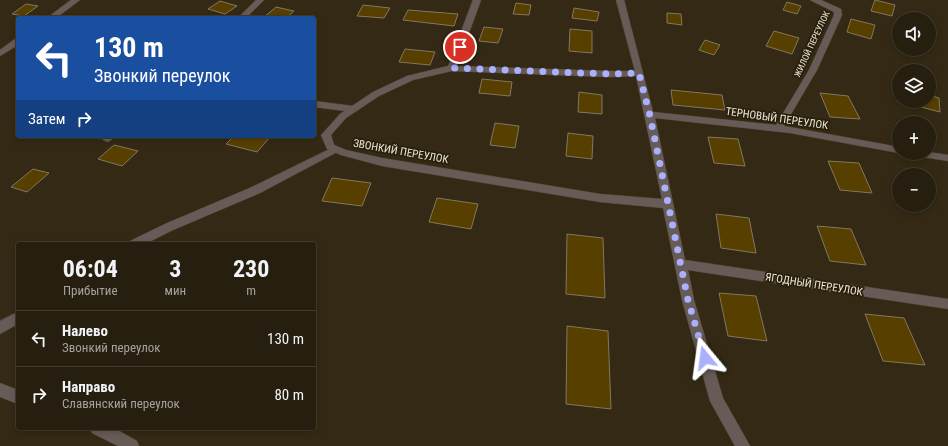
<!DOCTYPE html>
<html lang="ru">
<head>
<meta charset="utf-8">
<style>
	body { margin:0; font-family:"Roboto Condensed",sans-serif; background:#2e2718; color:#f1f3f6; height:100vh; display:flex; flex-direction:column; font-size:15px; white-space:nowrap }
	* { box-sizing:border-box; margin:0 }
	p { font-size:13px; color:#a4a29e }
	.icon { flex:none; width:22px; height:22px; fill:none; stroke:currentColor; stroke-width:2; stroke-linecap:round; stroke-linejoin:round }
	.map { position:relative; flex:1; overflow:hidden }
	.sheet { position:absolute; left:16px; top:242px; width:300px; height:188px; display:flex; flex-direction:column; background:#261f0f; border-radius:4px; box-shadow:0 2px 6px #0003,0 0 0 1px #423d2f }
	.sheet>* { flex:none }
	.banner { position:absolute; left:16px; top:16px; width:300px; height:122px; border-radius:4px; box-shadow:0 2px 6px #0003,0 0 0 1px #423d2f; background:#1a4fa0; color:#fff; overflow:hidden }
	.controls { position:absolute; left:892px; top:12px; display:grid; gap:8px }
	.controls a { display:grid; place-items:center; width:44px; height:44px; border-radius:50%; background:#261f0f; box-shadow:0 2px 6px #0003,0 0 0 1px #423d2f; font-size:20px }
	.pin { position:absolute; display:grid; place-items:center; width:34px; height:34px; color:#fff; margin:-17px; border:2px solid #fff; border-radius:50%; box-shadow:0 1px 4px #0007 }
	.me { position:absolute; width:44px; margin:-22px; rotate:344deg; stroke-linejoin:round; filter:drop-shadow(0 0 3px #0008) }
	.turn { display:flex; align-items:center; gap:14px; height:84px; padding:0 12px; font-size:18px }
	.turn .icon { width:52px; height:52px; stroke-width:2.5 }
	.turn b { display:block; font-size:28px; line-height:34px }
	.then { display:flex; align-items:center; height:38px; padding:0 12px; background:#0003; gap:8px; font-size:15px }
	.eta { display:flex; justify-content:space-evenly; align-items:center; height:68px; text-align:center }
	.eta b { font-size:24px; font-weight:700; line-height:28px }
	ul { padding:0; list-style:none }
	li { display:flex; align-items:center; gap:12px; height:56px; padding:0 12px; border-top:1px solid #423d2f }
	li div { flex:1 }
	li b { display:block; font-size:15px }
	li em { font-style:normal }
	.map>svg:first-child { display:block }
	.building { fill:#573f00; stroke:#827760 }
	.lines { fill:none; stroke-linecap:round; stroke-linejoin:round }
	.service-casing { stroke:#514734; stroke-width:1 }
	.minor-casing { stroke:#514734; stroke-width:1 }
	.service { fill:#675b57; fill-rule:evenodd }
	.minor { fill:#675b57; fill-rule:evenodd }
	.route { stroke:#aab0fb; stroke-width:7; stroke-dasharray:0 12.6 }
	.labels { text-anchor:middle; stroke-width:3.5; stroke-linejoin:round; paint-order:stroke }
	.far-street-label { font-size:9px; fill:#ece6d9; stroke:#29200b }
	.street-label { font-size:11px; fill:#ece6d9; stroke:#29200b }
</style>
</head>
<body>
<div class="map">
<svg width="948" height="446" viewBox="0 0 948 446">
	<rect width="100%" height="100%" fill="#332914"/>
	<g class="building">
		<path d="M875,0l20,5 -3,11 -21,-5z"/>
		<path d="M220,1l17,5 -12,8 -17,-5z"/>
		<path d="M787,2l14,4 -4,8 -14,-4z"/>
		<path d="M516,3l15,2 -2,10 -16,-1z"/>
		<path d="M26,4l12,2 -14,10 -12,-2z"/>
		<path d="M363,5l27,3 -6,10 -27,-2z"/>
		<path d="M276,7l18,4 -8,7h-23z"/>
		<path d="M574,8l25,4 -2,9 -25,-3z"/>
		<path d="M408,10l50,4 -4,12 -51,-6z"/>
		<path d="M667,13l14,1 1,11 -15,-2z"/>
		<path d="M851,19l24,6 -4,14 -24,-7z"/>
		<path d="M484,27l19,2 -5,14 -19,-2z"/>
		<path d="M570,29l22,2v22l-23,-2z"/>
		<path d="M774,31l25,7 -7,16 -26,-8z"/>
		<path d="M705,40l15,5 -6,10 -15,-5z"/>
		<path d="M405,49l30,3 -5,13 -31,-3z"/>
		<path d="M482,79l30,3 -2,14 -31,-3z"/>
		<path d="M671,90l51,5 3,15 -52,-5z"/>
		<path d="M579,92l23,3v19l-24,-2z"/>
		<path d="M820,93l28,3 12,23 -30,-2z"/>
		<path d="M929,95l10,3 1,14 -38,-10v-1h27z"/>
		<path d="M495,123l24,3 -4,22 -25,-3z"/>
		<path d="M568,133l25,3 -1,23 -26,-3z"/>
		<path d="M234,136h37l-14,16 -31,-8z"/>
		<path d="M708,137l30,2 7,27 -31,-3z"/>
		<path d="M114,145l24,6 -16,15 -24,-7z"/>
		<path d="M828,161l31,2 13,30 -32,-3z"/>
		<path d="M33,169l16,4 -22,19 -16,-5z"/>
		<path d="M332,178l39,5 -9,23 -40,-5z"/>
		<path d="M437,198l41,6 -7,25 -42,-7z"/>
		<path d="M716,214l33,4 7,35 -35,-5z"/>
		<path d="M817,226l34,3 15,36 -36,-4z"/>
		<path d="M567,234l36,4 2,60 -39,-4z"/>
		<path d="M719,293l37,3 11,45 -39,-5z"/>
		<path d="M865,314l39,4 21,47 -42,-4z"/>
		<path d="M567,326l41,5 3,78 -45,-5z"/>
	</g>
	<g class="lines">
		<g class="service-casing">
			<g id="service">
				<path d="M314,101l39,5 5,3 -5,3 -39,-5z"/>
				<path d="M336,146l5,3 -2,2 -79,42 -87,37 -28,14h-17l2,-3 35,-17 87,-37z"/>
				<path d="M18,312v12l-18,10v-13z"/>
				<path d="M0,383l18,7v14l-18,-7z"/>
				<path d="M90,428h24l23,13 2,5h-21l-26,-13z"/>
			</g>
		</g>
		<g class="minor-casing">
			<g id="minor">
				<path d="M71,0h9l-24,18h-9z"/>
				<path d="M256,0h8l-18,18h-8z"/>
				<path d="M473,0h8l-24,66 153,5h25l-19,-71h8l29,112 123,13 33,-55 25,-55v-3l-24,-12h11l20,9 1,6 -25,55 -33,56 115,21v6h1h-1l-109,-20 -135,-15 30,142 263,39v10l-260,-39 6,30 29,98 27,48h-15l-25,-45 -28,-101 -19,-92 -63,-6 -218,-36 -41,-11 -14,-6 -6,-14 2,-2 17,-19 33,-22 34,-16 41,-10zM452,71l158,6 26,-1 26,123 -62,-5 -218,-36 -36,-8 -12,-5 -3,-10 15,-17 33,-22 34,-16z"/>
				<path d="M15,39h3v6l-18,11v-6z"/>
				<path d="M104,136h11l-5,5 -3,1 -5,-3z"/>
				<path d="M929,152l19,3v6l-32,-5 -5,-3h18z"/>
			</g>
		</g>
		<use href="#service" class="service"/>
		<use href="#minor" class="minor"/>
	</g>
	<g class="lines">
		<path class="route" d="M460,47l-8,21 158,6 29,-1 11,43 38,184 17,58"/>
	</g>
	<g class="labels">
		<g class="far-street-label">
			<text transform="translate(812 44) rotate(-65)" y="3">ЖИЛОЙ ПЕРЕУЛОК</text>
		</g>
		<g class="street-label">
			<text transform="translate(777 118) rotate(8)" y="4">ТЕРНОВЫЙ ПЕРЕУЛОК</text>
			<text transform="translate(401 151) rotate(10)" y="4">ЗВОНКИЙ ПЕРЕУЛОК</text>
			<text transform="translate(814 284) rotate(9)" y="4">ЯГОДНЫЙ ПЕРЕУЛОК</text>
		</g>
	</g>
</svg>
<div class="controls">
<a><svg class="icon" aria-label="sound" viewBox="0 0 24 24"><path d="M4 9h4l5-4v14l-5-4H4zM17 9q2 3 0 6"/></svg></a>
<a><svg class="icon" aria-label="layers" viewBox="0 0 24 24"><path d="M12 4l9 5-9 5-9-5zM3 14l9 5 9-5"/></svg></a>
<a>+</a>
<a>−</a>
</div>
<div class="pin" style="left:460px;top:47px;background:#d93025"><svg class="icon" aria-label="arrive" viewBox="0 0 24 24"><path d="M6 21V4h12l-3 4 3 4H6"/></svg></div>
<svg class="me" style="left:705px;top:358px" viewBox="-20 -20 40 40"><path d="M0-17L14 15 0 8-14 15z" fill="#aab0fb" stroke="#fff" stroke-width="4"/></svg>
<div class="banner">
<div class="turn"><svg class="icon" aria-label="left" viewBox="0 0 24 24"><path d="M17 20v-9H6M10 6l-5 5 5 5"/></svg><div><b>130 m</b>Звонкий переулок</div></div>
<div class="then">Затем<svg class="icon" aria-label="right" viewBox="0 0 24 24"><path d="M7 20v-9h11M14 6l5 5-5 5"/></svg></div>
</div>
<section class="sheet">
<div class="eta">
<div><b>06:04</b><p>Прибытие</p></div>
<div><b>3</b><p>мин</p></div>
<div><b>230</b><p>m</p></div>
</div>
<ul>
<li><svg class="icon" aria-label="left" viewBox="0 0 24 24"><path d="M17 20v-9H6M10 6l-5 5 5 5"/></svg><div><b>Налево</b><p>Звонкий переулок</p></div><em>130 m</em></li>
<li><svg class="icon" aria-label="right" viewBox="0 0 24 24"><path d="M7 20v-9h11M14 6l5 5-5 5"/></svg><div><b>Направо</b><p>Славянский переулок</p></div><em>80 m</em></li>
</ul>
</section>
</div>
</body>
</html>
